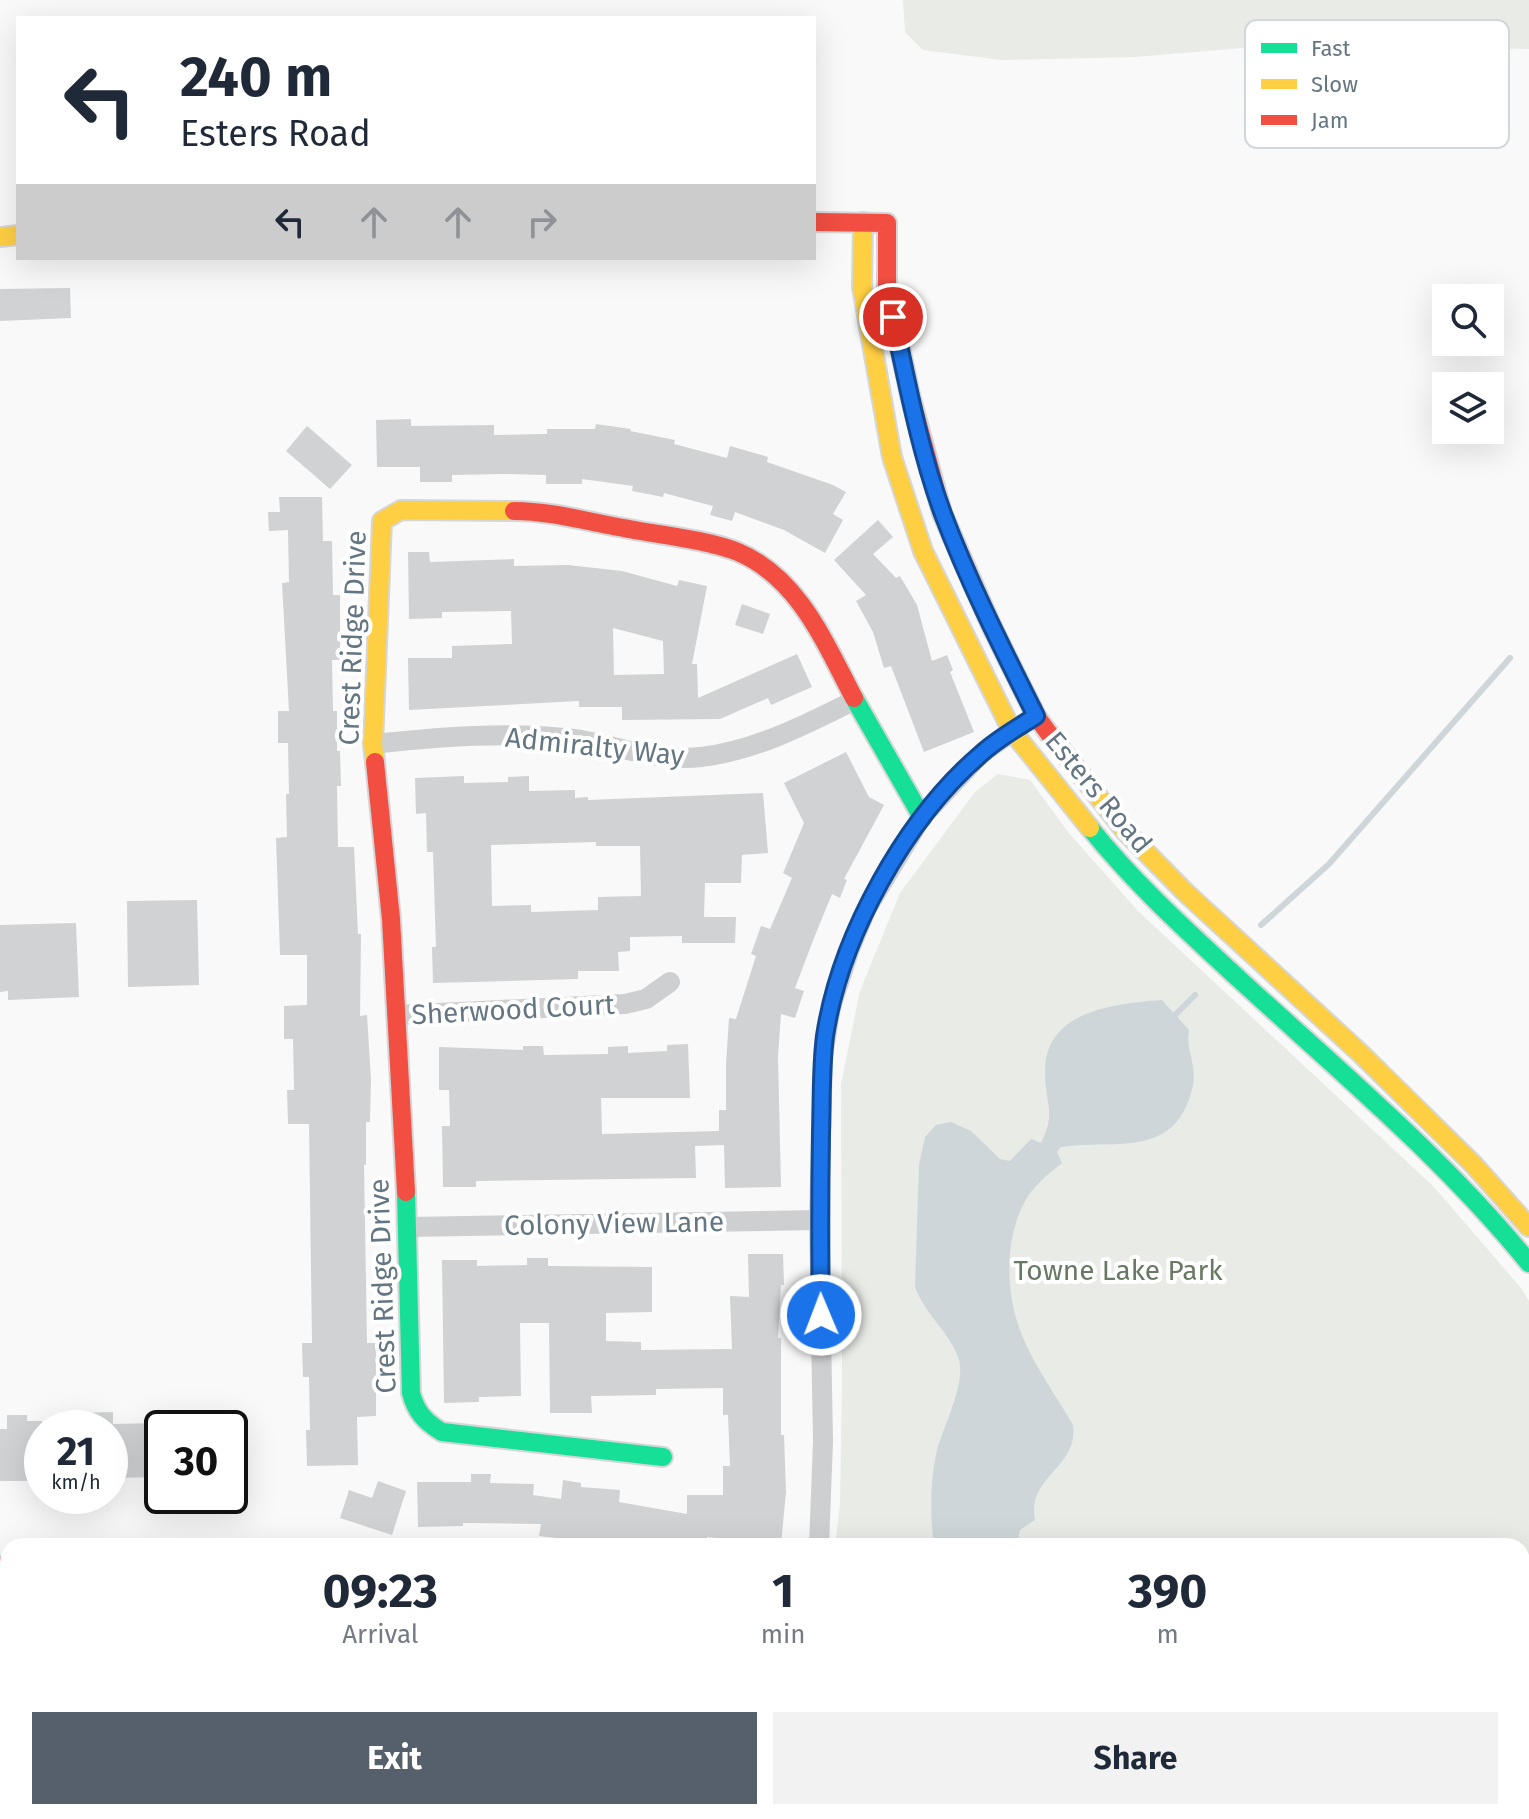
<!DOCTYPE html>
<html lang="en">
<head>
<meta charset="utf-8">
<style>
	body { margin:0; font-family:"Fira Sans",sans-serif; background:#f2f2f3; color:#1f2937; height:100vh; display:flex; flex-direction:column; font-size:30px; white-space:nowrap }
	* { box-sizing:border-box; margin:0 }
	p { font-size:26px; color:#747a83 }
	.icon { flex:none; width:44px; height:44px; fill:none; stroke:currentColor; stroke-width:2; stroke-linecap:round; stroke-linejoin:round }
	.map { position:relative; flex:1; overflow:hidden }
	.panel { position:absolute; left:0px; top:1538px; width:1530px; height:282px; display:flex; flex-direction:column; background:#fff; border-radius:24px 24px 0 0; box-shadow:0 8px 32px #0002 }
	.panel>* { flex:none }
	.hud { position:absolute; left:16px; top:16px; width:800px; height:244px; border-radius:0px; box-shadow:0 8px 32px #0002; background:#fff; color:#1f2937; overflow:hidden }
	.tools { position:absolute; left:1432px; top:284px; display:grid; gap:16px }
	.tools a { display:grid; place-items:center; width:72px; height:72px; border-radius:0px; background:#fff; box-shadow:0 8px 32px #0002; font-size:40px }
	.speed { position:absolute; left:24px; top:1410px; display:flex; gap:16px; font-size:40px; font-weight:700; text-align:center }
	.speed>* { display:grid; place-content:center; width:104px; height:104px; border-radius:50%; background:#fff; box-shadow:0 8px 32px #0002; line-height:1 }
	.speed small { font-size:20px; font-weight:400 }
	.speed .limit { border:4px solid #111; border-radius:12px; background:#fff; color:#111 }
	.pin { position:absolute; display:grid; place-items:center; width:68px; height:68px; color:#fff; margin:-34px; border:4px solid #fff; border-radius:50%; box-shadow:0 2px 8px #0007 }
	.me { position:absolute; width:88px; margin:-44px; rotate:359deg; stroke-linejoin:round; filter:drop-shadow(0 0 6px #0008) }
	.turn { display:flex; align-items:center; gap:28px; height:168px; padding:0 32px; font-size:36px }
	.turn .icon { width:104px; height:104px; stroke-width:2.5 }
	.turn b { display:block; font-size:56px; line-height:68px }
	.lanes { display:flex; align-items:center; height:76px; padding:0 32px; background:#0003; justify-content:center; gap:40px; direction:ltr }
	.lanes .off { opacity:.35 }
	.eta { display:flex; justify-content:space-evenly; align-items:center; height:136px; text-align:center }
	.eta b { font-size:48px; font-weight:700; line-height:56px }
	.cta { display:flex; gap:16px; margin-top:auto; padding:16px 32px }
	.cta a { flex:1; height:92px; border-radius:0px; background:#56606c; color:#fff; font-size:32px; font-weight:700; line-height:92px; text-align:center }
	.cta a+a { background:#f2f2f3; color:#1f2937 }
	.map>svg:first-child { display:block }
	.green { fill:#e8ebe6 }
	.water { fill:#ced6d9 }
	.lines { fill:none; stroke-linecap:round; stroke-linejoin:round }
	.stream { stroke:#ced6d9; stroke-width:6 }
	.building { fill:#d0d2d3; fill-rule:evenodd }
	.fast-casing { stroke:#d5d6d7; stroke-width:22 }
	.slow-casing { stroke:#d5d6d7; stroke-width:22 }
	.jam-casing { stroke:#d5d6d7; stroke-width:22 }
	.street { stroke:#cecfd0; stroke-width:20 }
	.fast { stroke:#16e098; stroke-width:18 }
	.slow { stroke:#ffcf43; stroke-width:18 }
	.jam { stroke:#f24e42; stroke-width:18 }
	.route-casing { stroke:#114b97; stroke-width:20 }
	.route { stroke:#1a73e8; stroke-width:14 }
	.labels { text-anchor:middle; stroke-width:8; stroke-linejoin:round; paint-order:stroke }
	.street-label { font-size:28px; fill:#657683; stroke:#fff }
	.park-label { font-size:28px; fill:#687a64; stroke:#fff }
	.key { fill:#fff; stroke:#d1d6da; stroke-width:2 }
	.key-label { font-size:22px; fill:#657683 }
</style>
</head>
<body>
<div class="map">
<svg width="1529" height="1819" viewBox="0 0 1529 1819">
	<rect width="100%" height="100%" fill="#f9f9f9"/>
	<g class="green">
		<path d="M903,0h626v49l-238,-5 -156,13 -134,3 -78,-10 -18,-18z"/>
		<path d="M998,774l32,6 38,52 70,79 296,276 87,101 8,13v518h-437l-9,-7h439v-266h-687l5,-42 2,-121 -1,-299 19,-93 40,-98 75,-101z"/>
		<rect x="0" y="1627" width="8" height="134"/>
	</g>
	<path class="water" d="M1162,1000l27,30c-4,18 8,35 4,55 -16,75 -76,54 -132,62l-4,5 5,11c-14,11 -30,24 -38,40 -21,40 -18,97 0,137 12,29 34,58 49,85 6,43 -47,51 -38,95l-15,10 -2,11 4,5h-88c-4,-31 -4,-61 2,-92 6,-26 30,-69 23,-94 -7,-25 -35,-47 -44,-73l4,-122 6,-28 11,-12 15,-3 20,9 29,28 10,2 21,-22 10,4c15,-30 5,-38 4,-67 -3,-66 69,-72 117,-76z"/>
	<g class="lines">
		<g class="stream">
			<path d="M1261,925l68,-61 181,-206"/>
			<path d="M1171,1019l24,-24"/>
			<path d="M1282,1812l10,7"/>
		</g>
	</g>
	<g class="building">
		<path d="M70,288l1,30 -71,3v-32z"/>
		<path d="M411,419v7l83,-1v10l53,-1v-5h48l1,-5 35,5 -1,2 45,9 -1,4 53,14 3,-12 38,11 -1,5 66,23 13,7 -13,22 10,6 -18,33 -41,-23 -49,-18 -3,9 -22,-6 3,-9 -49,-13 -1,4 -31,-6 1,-5 -51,-7v5h-36v-9l-43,-1 -51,1v7h-32v-15h-43l-1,-47z"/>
		<path d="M307,426l45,39 -22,24 -44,-38z"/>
		<path d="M279,497h43l1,44h9l1,54h7v65h-8l1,51h4v40h3l1,35h-4l1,61h16l4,87h3l-1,82 7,-1 4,65 -1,42h-4v43h-2l3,178h9v73l-19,1 1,48 -51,1 -1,-36h4l-1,-53h-6l-1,-34h10l-3,-219h-21l-1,-34h7l-1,-51h-9v-33l23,-1v-50h-27l-4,-117 11,-1 -1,-43h3l-1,-51h-10v-32h11l-7,-128 7,-1 -1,-52 -19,1 -1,-19h12z"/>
		<path d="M878,520l15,17 -20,17 23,24 4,-2 17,29 15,56 15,-6 6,15 -3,2 24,60 -50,20 -33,-86 -7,2 -11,-36 -17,-31 10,-6 -32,-35z"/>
		<path d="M408,552h21l1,10 84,-3v7l54,-1 54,6 55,15 2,-6 28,6 -15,78h5l1,34 99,-44 15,33 -41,18 -3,-7 -48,21 -98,1v-13h-43v-6l-170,9 -1,-52h44v-12l60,-2 -1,-33 -69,1v6l-33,1zM613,628l50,13 1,33 -50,1z"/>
		<path d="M742,604l28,10 -7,20 -28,-9z"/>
		<path d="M846,752l23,45 15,8 -40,74 3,1 -7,18 -8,-4 -18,44 -19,50 9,3 -9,27 -14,-4 -3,42 3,131 -56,1 -1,-43 -29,1 1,32 -220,3v6h-33l-1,-61h8l-1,-36h-10v-43l84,3v-4h20l1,9 64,-1v-7l20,-1v7l39,-2v-6l21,-1 2,54h-89l1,36 117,-3v-21h7v-46l3,-46 7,1 20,-63 -5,-2 10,-28 9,3 22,-51 -9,-5 21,-50 -20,-40z"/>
		<path d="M464,776v7l44,-1v-5l21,-1v15l46,-1v8l13,-1v3l175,-7 5,60 -26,2 -1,28h-36l-1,34h32l-1,26h-53v-7l-52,1v14l-12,1 1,19h-41v8l-145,4 -1,-36h4l-3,-95h-6l-1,-39 -10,1 -1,-36zM596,842v4h44l1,50 -43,1v13l-67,2v-7l-39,1 -1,-61z"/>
		<path d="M197,900l2,85 -71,2 -1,-86z"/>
		<path d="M76,923l3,74 -71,3v-9l-8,1v-67z"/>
		<path d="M748,1254h35l1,31h-3l-3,53h3v97h3l2,57 -5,53 -74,-8v9h-85l1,-5 -50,-3v2l-34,-4 2,-12 -78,-1v3l-45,1 -1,-45h54v-8h20l-1,9 44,1 -1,11 28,4 2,-19 18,3v4l39,3 -1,12 68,12v-19h36v-29h7l-2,-51h-5v-27l-67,1v6l-65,1 1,17h-42l-1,-90h-29l1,73 -42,1v5l-35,1 -2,-143h35v6l50,-1v-7h21v8l104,1v45l-46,1v28l35,1v8l91,-1 -2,-53 19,1z"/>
		<path d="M203,1411v17h-35v-16z"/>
		<path d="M113,1412v12l47,-1 1,54 -51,1v-50h-32v-15z"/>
		<path d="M7,1415h20v6h15v41h-14l1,19h-29v-52h7z"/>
		<rect x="230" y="1435" width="17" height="47"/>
		<path d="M378,1481l28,10 -14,44 -52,-17 9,-28 23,8z"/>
	</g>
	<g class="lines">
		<g class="fast-casing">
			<g id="fast">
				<path d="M854,698l68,119"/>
				<path d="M1090,828c44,55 97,103 149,151 99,91 205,179 290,284"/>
				<path d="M406,1192l5,201c5,19 14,29 31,39l221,25"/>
				<path d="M1000,1812l10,7"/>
			</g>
		</g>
		<g class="slow-casing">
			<g id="slow">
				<path d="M863,222l-1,65 30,170 31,94 89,180 78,97"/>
				<path d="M0,237l18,-2"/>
				<path d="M1050,735l75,96 61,62 173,159 114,112 56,63"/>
				<path d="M375,762l-2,-18 9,-223 19,-11 113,1"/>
				<path d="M0,1600h8"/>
			</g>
		</g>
		<g class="jam-casing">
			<g id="jam">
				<path d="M814,222l73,1v63l23,109 32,118 49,112 45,91 14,19"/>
				<path d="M514,511c38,0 78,12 115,18 32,6 79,11 109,23 61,26 87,91 116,146"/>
				<path d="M375,762l16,157 15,273"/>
				<path d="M0,1566l8,-1"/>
				<path d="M1060,1812l9,7"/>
			</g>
		</g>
		<g class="street">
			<path d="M373,744c67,-7 134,-13 201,-5 42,6 83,23 127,18 54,-6 106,-33 154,-57"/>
			<path d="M397,1015l228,-11 21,-5 24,-17"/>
			<path d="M408,1227l411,-7"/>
			<path d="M819,1546l4,-105 -4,-221 4,-165 8,-48 19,-58 17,-41 55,-91 59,-63 41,-29"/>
			<path d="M768,1815l27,4"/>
		</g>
		<use href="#fast" class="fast"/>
		<use href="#slow" class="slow"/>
		<use href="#jam" class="jam"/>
	</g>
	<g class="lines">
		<g class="route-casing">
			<path id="route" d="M821,1315c-1,-61 -1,-121 0,-182 1,-32 0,-65 4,-97 15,-99 80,-217 156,-282 16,-15 36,-26 55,-38 -33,-66 -67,-133 -93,-202 -23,-62 -36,-132 -50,-197"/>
		</g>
		<use href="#route" class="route"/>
	</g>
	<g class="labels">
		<g class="street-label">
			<text transform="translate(352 638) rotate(-88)" y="10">Crest Ridge Drive</text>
			<text transform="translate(595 746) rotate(6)" y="10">Admiralty Way</text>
			<text transform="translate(1099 792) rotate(50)" y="10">Esters Road</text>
			<text transform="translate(513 1009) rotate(-3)" y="10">Sherwood Court</text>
			<text transform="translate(614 1223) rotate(-1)" y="10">Colony View Lane</text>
			<text transform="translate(382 1286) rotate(-92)" y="10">Crest Ridge Drive</text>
		</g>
		<g class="park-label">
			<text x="1118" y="1280">Towne Lake Park</text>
		</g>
	</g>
	<rect x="1245" y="20" width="264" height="128" rx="12" class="key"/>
	<rect x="1261" y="43" width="36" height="10" fill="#16e098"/>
	<rect x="1261" y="79" width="36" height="10" fill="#ffcf43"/>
	<rect x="1261" y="115" width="36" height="10" fill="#f24e42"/>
	<g class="key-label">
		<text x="1311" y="56">Fast</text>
		<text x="1311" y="92">Slow</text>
		<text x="1311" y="128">Jam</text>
	</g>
</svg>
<div class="tools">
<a><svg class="icon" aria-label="search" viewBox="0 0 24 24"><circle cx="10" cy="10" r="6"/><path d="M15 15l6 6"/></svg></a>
<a><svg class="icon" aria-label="layers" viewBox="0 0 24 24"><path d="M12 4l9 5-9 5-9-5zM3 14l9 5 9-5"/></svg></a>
</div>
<div class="speed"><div>21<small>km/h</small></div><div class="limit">30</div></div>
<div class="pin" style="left:893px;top:317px;background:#d93025"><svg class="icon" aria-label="arrive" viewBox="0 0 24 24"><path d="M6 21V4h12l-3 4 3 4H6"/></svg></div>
<svg class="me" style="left:821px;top:1315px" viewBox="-20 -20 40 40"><circle r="17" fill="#1a73e8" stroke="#fff" stroke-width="3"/><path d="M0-11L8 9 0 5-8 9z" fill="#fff"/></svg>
<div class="hud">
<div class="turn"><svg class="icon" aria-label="left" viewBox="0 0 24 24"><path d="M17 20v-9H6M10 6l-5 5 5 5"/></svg><div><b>240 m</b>Esters Road</div></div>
<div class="lanes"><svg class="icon" aria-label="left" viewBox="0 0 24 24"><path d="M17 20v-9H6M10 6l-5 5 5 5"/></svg><svg class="icon off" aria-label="ahead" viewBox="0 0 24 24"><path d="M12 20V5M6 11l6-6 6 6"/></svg><svg class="icon off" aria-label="ahead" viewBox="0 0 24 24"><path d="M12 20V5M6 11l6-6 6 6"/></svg><svg class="icon off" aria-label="right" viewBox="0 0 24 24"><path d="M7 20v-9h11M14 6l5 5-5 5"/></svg></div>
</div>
<section class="panel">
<div class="eta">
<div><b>09:23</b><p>Arrival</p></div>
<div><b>1</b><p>min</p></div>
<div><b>390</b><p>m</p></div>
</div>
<div class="cta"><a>Exit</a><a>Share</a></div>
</section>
</div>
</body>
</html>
